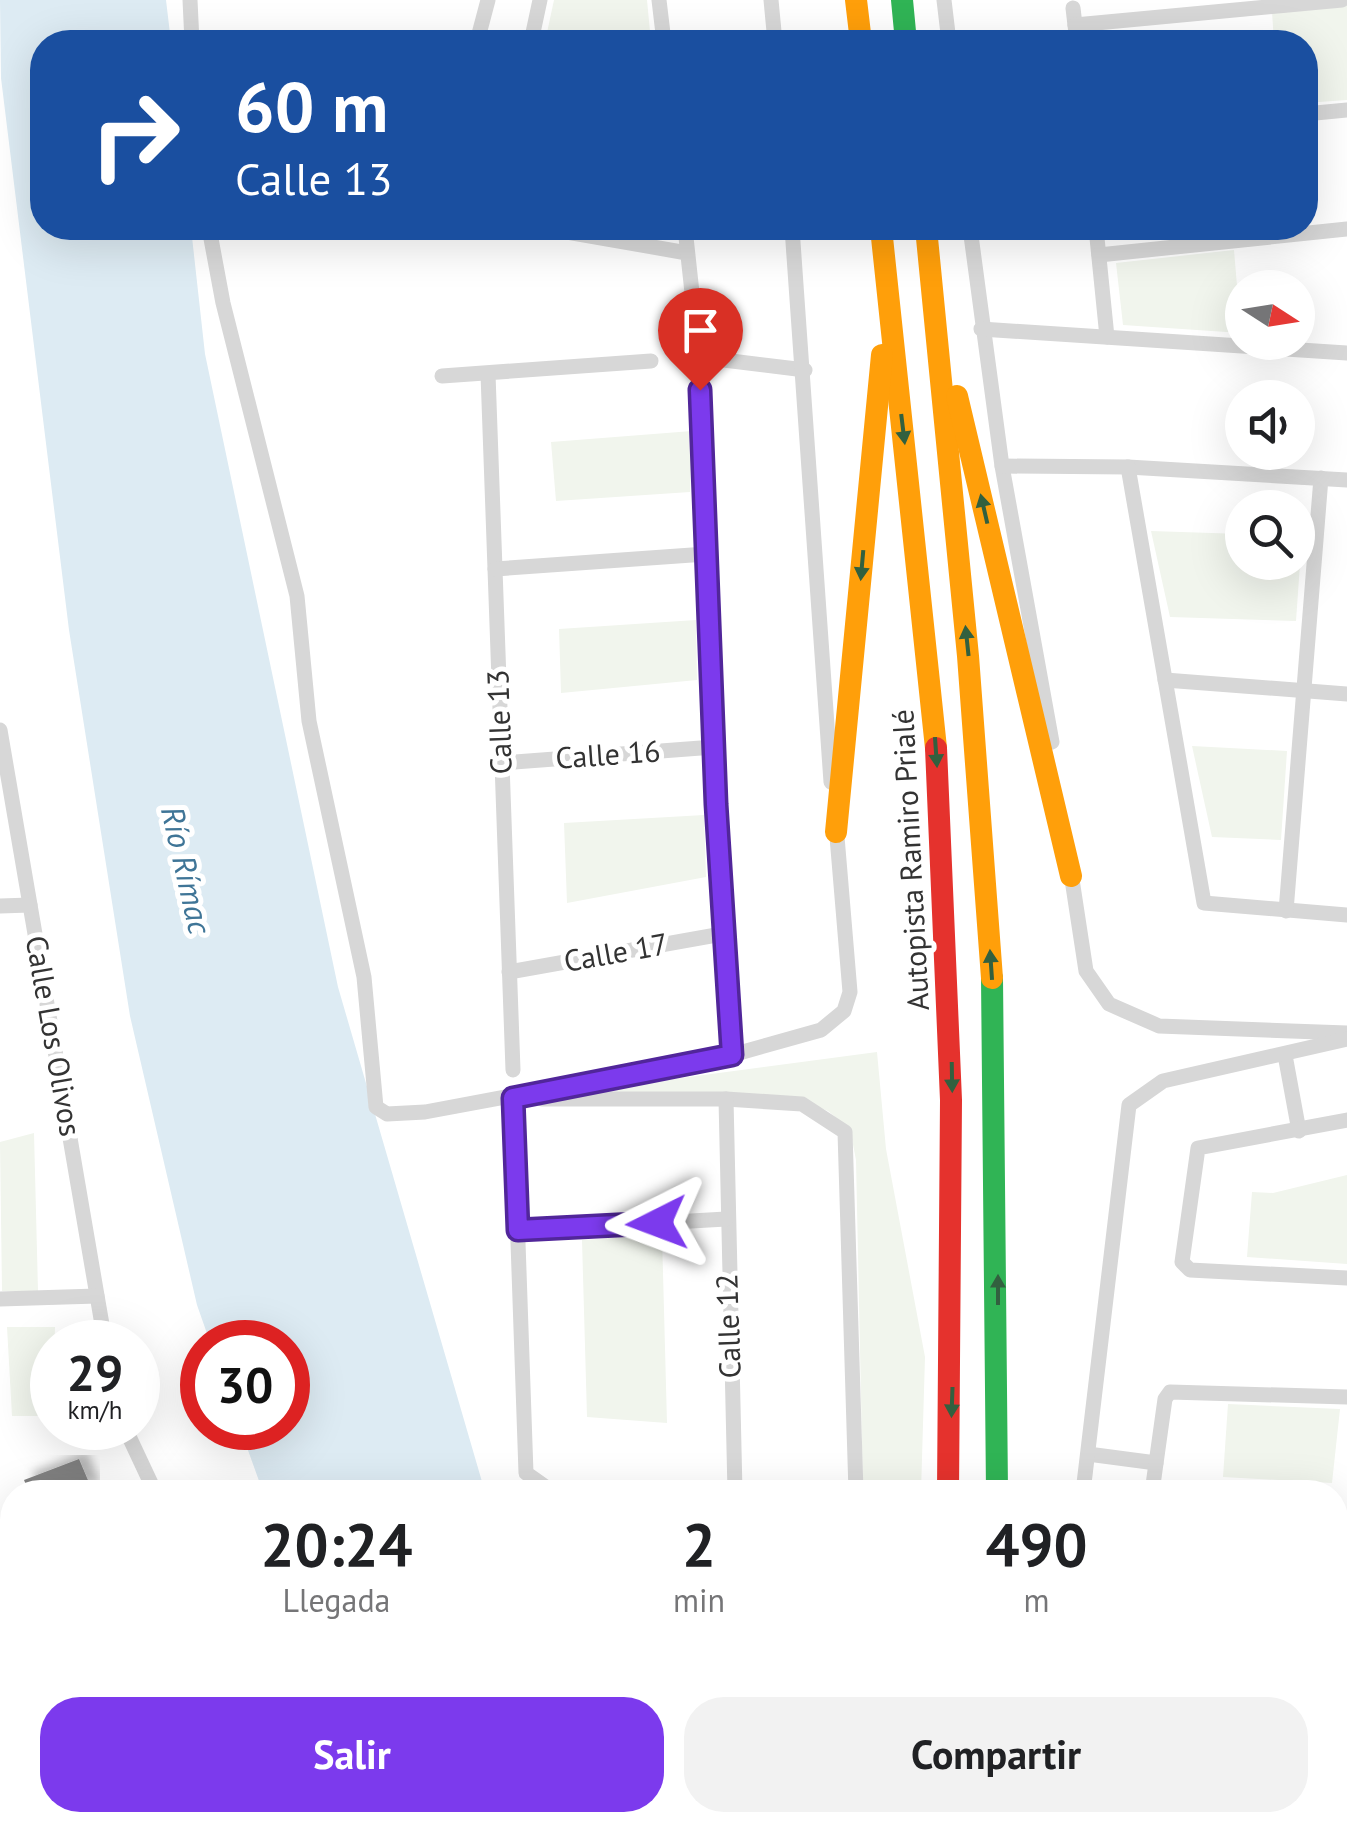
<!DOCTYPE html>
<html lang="es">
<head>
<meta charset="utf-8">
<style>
	body { margin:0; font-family:"PT Sans",sans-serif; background:#f2f2f2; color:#202124; height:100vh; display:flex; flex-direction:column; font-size:38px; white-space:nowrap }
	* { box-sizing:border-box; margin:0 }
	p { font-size:32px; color:#757577 }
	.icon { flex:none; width:55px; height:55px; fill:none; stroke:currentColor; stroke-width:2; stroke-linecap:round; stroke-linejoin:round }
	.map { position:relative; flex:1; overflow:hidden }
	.details { position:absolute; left:0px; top:1480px; width:1348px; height:352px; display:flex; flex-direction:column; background:#fff; border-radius:40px 40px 0 0; box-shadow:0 10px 40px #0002 }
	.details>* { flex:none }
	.guide { position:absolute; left:30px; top:30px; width:1288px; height:210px; border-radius:40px; box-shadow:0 10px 40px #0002; background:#1a4fa0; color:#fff; overflow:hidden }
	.needle { width:65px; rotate:102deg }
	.buttons { position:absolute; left:1225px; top:270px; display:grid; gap:20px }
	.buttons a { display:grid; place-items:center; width:90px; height:90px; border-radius:50%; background:#fff; box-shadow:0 10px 40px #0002; font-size:50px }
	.speed { position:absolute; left:30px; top:1320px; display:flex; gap:20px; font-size:50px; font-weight:700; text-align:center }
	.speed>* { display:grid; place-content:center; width:130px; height:130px; border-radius:50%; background:#fff; box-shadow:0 10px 40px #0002; line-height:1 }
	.speed small { font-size:25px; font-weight:400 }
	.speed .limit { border:15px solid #d22; background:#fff; color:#111 }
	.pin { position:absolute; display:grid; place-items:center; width:85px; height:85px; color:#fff; margin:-102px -42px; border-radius:50% 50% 50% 0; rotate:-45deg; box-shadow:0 0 10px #0007 }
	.pin .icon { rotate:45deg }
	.me { position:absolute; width:110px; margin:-55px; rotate:267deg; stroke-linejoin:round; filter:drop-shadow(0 0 8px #0008) }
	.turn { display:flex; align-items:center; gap:35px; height:210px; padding:0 40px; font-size:45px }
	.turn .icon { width:130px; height:130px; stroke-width:2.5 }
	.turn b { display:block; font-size:70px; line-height:85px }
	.eta { display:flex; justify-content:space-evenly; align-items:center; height:170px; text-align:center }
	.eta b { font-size:60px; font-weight:600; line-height:70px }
	.primary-button { display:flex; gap:20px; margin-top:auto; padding:20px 40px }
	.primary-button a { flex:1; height:115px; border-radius:40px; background:#7c3aed; color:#fff; font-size:40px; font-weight:600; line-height:115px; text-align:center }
	.primary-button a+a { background:#f2f2f2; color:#202124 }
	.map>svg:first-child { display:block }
	.green { fill:#f1f5ed }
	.water { fill:#ddebf3 }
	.building { fill:#818181; filter:url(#shadow) }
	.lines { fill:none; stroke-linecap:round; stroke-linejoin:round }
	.street { stroke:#d7d7d7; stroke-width:15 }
	.fast { stroke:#30b455; stroke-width:22 }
	.slow { stroke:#ff9f0a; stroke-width:22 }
	.jam { stroke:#e5322d; stroke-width:22 }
	.oneway { fill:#32603f }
	.route-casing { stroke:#51269a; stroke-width:25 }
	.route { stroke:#7c3aed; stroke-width:18 }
	.labels { text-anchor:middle; stroke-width:10; stroke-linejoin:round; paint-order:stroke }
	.street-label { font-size:30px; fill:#333; stroke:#fff }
	.water-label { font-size:32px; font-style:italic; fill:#3f7597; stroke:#fff }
</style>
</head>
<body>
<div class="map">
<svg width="1347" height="1831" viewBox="0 0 1347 1831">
	<defs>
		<filter id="shadow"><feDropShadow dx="8" dy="-8" stdDeviation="5" flood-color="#0004"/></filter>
	</defs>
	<rect width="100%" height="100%" fill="#fff"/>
	<g class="green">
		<path d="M554,0h93l4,42h-106z"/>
		<path d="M1347,5v95l-42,3v-61h-31l-2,-30z"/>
		<path d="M1234,250l7,83 -118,-8 -7,-62z"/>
		<path d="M692,431l-2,61 -134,9 -5,-59z"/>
		<path d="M1151,531l91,3v28h56v-26h4l-6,85 -126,-4z"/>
		<path d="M696,620l1,60 -136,13 -2,-64z"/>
		<path d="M1192,746l95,5 -6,89 -69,-3z"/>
		<path d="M704,815l2,62 -139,26 -3,-80z"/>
		<path d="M877,1052l9,97 39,208 -4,135h-58l-7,-332 -6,-31 -22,-18 -30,-12 -222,-7z"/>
		<path d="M34,1133l4,158h-36l-2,-149z"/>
		<path d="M1347,1175v89l-100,-7 5,-65 21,1z"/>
		<path d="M662,1235l5,188 -80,-6 -5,-177z"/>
		<path d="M7,1327h48l-3,89h-40z"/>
		<path d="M1228,1404l112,5 -8,74 -109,-6z"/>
		<path d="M1154,1820h67l-3,11 -65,-5z"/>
	</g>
	<g class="water">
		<path d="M0,0h166l5,42h-129v186h149l14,126 133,633 147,505h-222l-23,-64h48v-86h-78l-13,-37 -67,-289 -61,-386 -68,-552z"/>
		<path d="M373,1820h192l1,11h-191z"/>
	</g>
	<path class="building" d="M79,1459l14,33h-64l-5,-12z"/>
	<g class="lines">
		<g class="street">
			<path d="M190,0l2,42"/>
			<path d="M659,0l5,42"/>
			<path d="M771,0l4,42"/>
			<path d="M944,0l5,42"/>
			<path d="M1073,8l4,34"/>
			<path d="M1075,25l267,-25"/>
			<path d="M471,42l8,-8 9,-34"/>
			<path d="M531,42l9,-42"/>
			<path d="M1305,114l42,-4"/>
			<path d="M209,228l14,75 74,293 12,125 55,256 12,130 11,7 38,-2 307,-57 89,-25 23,-19 6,-19 -14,-167"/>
			<path d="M544,228l143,25"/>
			<path d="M685,228l14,129 106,13"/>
			<path d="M792,228l39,554"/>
			<path d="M970,228l32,238 50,276"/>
			<path d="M1096,228l11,109"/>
			<path d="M1099,255l248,-26"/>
			<path d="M981,329l366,24"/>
			<path d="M488,374l25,696"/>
			<path d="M442,376l209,-15"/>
			<path d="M700,390l16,414 16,251"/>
			<path d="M1002,466l126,1 219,13"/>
			<path d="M1128,467l76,436 143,12"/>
			<path d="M495,569l211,-15"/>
			<path d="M1165,680l182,14"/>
			<path d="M0,730l105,612"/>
			<path d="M502,763l212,-16"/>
			<path d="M1071,873l15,98 23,33 50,22 188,7"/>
			<path d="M0,906l30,-1"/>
			<path d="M1286,911l35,-433"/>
			<path d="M509,972l213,-38"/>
			<path d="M1285,1055l14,76"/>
			<path d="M513,1098l13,375 24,17 182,2"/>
			<path d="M542,1099h184l76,5 43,28 11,360"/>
			<path d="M726,1099l9,393"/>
			<path d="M1347,1120l-149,28 -16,114 8,8 157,8"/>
			<path d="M518,1231l208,-12"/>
			<path d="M0,1299l97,-3"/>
			<path d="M125,1428l30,64"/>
			<path d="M1088,1454l68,9"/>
			<path d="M1083,1492l46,-387 34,-24 184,-42"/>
			<path d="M1152,1492l13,-93 5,-7 177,5"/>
			<path d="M1335,1549l12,1"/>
			<path d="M1335,1668l12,1"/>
			<path d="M0,1704h12"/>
			<path d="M0,1819l12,-1"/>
			<path d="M301,1820l1,11"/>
			<path d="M1093,1820l10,11"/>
			<path d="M648,1831l1,-11"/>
			<path d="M745,1831l1,-11"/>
			<path d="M843,1831v-11"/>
			<path d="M1037,1831l2,-11"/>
			<path d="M1282,1831l2,-11"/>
		</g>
		<g class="fast">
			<path d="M902,0l4,42"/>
			<path d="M992,978l5,514"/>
		</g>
		<g class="slow">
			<path d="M856,0l5,42"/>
			<path d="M881,228l55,520"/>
			<path d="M926,228l42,428 24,322"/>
			<path d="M957,396l114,480"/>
			<path d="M836,832l46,-477"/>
			<path d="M923,1831l1,-11"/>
		</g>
		<g class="jam">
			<path d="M936,748l15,352 -3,392"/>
			<path d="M970,1831l1,-11"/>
		</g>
	</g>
	<defs><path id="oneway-solid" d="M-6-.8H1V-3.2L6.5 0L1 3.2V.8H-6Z" transform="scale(2.5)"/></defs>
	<g class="oneway">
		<use href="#oneway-solid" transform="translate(903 429) rotate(83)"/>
		<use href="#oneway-solid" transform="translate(984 509) rotate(-103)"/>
		<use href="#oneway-solid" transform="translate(862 565) rotate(95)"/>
		<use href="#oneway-solid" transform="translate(967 641) rotate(-96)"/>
		<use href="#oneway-solid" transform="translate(936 752) rotate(86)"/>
		<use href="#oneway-solid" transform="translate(991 965) rotate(-94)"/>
		<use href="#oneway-solid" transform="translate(952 1077) rotate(89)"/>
		<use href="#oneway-solid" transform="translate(998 1290) rotate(-90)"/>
		<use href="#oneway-solid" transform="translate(952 1402) rotate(92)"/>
	</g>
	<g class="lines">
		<g class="route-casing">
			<path id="route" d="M657,1223l-139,7 -5,-132 219,-43 -16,-251 -16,-414"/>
		</g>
		<use href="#route" class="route"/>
	</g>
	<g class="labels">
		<g class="street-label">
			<text transform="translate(500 722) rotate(-92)" y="10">Calle 13</text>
			<text transform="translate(608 755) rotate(-4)" y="10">Calle 16</text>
			<text transform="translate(911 860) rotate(-93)" y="10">Autopista Ramiro Prialé</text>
			<text transform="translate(616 953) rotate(-10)" y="10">Calle 17</text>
			<text transform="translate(53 1036) rotate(80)" y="10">Calle Los Olivos</text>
			<text transform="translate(729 1326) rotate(-92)" y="10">Calle 12</text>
		</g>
		<g class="water-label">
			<text transform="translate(186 870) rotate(77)" y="11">Río Rímac</text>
		</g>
	</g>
</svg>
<div class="buttons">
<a><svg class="needle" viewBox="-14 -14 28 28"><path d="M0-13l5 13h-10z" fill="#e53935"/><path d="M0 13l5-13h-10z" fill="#757577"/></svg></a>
<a><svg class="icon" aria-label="sound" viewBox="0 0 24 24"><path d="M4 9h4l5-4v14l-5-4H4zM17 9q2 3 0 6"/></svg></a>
<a><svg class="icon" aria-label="search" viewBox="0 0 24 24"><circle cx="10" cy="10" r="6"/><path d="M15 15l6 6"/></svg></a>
</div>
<div class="speed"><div>29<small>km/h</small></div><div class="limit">30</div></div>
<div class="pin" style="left:700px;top:390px;background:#d93025"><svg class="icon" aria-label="arrive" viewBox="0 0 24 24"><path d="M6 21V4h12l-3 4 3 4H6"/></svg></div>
<svg class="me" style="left:657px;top:1223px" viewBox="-20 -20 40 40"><path d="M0-17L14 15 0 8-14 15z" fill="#7c3aed" stroke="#fff" stroke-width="4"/></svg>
<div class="guide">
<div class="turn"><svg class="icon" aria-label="right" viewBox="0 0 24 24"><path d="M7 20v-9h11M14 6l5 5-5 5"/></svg><div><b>60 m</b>Calle 13</div></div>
</div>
<section class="details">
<div class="eta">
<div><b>20:24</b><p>Llegada</p></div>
<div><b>2</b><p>min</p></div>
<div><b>490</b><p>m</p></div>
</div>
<div class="primary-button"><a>Salir</a><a>Compartir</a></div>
</section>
</div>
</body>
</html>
